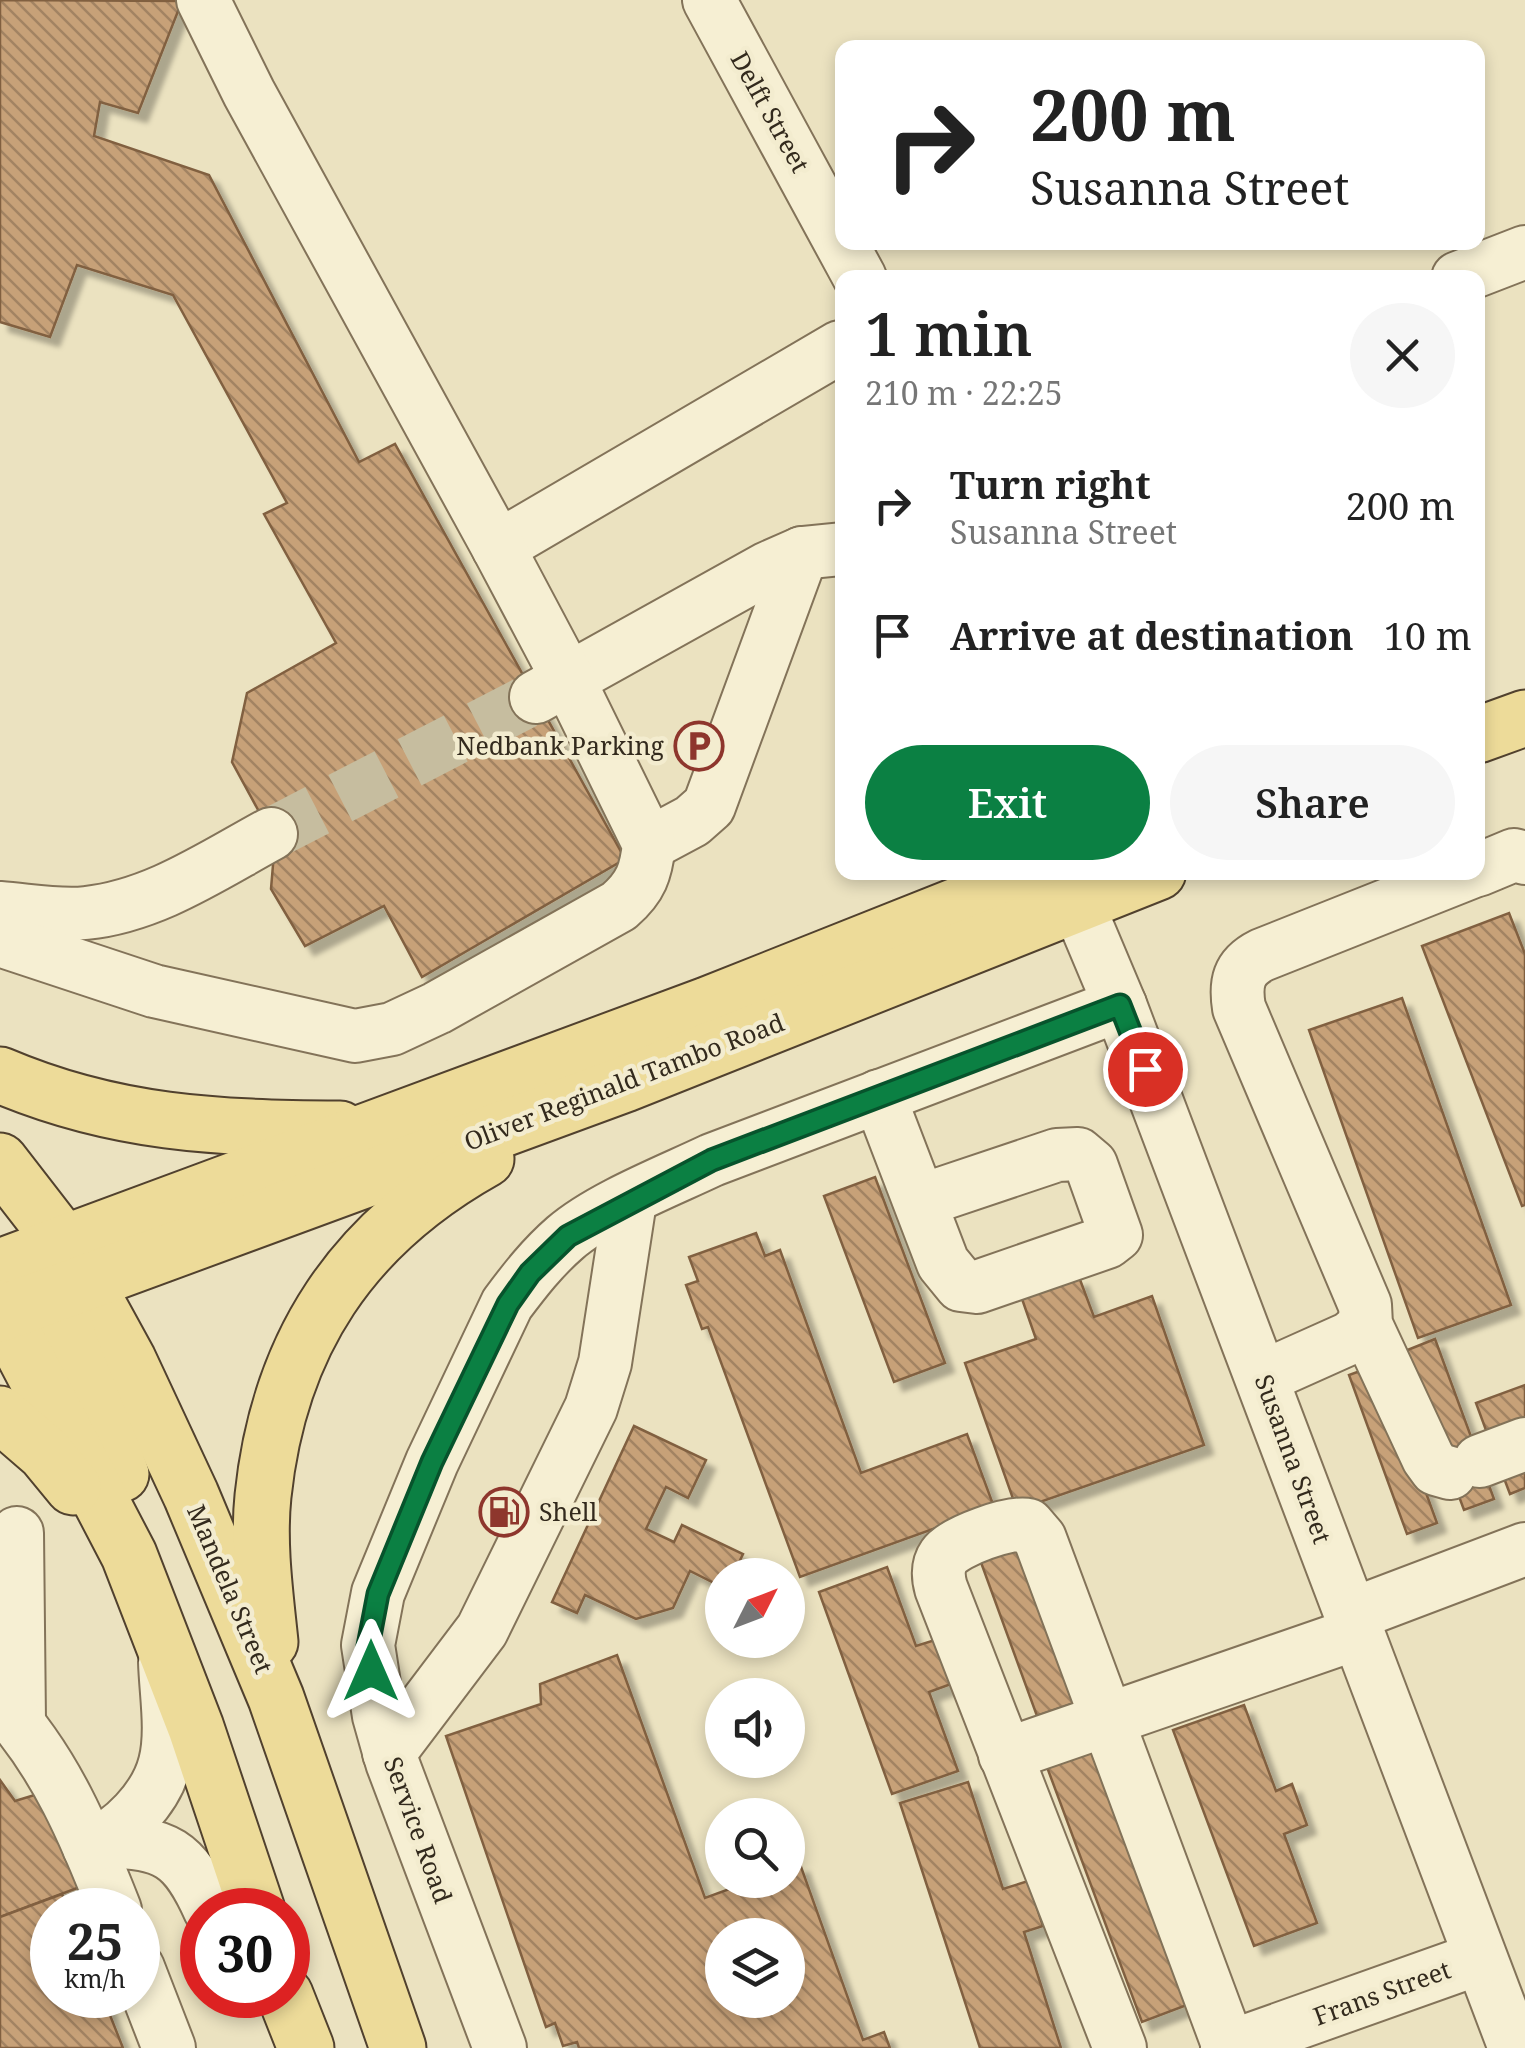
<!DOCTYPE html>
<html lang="en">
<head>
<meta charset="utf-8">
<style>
	body { margin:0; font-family:"Noto Serif",serif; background:#f6f6f6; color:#222; height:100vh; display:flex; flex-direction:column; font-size:38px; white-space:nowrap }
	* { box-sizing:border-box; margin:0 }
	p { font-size:32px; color:#767676 }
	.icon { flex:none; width:55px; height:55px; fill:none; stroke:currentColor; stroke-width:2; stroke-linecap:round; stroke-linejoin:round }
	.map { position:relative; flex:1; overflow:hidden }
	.sheet { position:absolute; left:835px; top:270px; width:650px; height:610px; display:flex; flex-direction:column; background:#fff; border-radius:20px; box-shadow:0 5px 15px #0003 }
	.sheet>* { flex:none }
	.top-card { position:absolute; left:835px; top:40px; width:650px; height:210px; border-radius:20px; box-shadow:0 5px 15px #0003; background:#fff; color:#222; overflow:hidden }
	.needle { width:65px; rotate:48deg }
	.fabs { position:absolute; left:705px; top:1558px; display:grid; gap:20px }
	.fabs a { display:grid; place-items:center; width:100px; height:100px; border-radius:50%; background:#fff; box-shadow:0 5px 15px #0003; font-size:50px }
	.speed { position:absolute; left:30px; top:1888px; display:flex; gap:20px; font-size:50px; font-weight:700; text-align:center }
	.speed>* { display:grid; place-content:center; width:130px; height:130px; border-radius:50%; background:#fff; box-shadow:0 5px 15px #0003; line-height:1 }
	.speed small { font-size:25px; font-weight:400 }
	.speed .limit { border:15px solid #d22; background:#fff; color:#111 }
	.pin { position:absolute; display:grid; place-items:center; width:85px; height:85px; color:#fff; margin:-42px; border:5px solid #fff; border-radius:50%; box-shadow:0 2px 10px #0007 }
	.me { position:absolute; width:110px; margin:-55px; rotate:0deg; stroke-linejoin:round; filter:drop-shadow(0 0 8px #0008) }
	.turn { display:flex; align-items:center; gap:35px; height:210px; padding:0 30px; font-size:45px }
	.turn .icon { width:130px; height:130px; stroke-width:2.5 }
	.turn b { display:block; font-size:70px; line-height:85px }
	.round { display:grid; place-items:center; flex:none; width:105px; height:105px; border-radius:52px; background:#f6f6f6 }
	.headline { display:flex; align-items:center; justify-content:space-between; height:170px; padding:0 30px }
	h1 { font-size:60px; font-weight:600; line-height:75px }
	.primary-button { display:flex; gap:20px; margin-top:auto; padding:20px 30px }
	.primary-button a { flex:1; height:115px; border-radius:60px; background:#0b8043; color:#fff; font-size:40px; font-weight:600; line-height:115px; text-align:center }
	.primary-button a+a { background:#f6f6f6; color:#222 }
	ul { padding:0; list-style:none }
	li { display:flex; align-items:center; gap:30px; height:130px; padding:0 30px }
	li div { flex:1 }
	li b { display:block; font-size:38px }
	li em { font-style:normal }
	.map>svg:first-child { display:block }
	.building { fill:url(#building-back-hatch); stroke:#816041; stroke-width:2.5; fill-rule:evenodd; filter:url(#shadow) }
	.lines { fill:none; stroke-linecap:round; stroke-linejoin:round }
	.minor-tunnel { stroke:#c6bd9f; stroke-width:52; stroke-dasharray:52 26; stroke-linecap:butt }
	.minor-casing { stroke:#837359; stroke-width:56 }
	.major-casing { stroke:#51412e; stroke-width:59 }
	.minor { stroke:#f6efd3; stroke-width:52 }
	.major { stroke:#eddb99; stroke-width:55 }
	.route-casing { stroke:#07532c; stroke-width:25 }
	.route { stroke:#0b8043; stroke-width:18 }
	.labels { text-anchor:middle; stroke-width:9; stroke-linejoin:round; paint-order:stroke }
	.street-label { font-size:25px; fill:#332a1d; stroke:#f3eccf }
	.poi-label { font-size:25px; fill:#332a1d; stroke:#f3eccf; text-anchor:end }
</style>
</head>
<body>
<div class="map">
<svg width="1525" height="2048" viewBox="0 0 1525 2048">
	<defs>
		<pattern id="building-back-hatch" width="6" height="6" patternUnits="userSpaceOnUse" patternTransform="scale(2.5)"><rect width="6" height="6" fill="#c7a178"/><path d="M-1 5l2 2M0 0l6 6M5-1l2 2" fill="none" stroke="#a28362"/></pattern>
		<filter id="shadow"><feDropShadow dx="9" dy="9" stdDeviation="2.5" flood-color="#0004"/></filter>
	</defs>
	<rect width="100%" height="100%" fill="#ebe2c0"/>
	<g class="building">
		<path d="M0,0l182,1 -44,112 -38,-11 -6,34 115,39 150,287 36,-18 230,415 -203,118 -38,-71 -79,40 -34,-57 4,-48 -43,-79 15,-69 89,-50 -72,-129 23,-11 -114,-208 -96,-30 -27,72 -50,-15z"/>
		<path d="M1509,913l16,41v251l-3,1 -100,-260z"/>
		<path d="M1402,998l109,307 -93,33 -109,-308z"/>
		<path d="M875,1177l70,186 -51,19 -70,-186z"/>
		<path d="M756,1233l9,23 15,-6 81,223 106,-39 27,73 -194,70 -92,-250 -6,2 -16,-44 12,-4 -9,-24z"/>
		<path d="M1079,1277l15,40 58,-21 52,149 -187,65 -52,-147 71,-24 -15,-43z"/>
		<path d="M1435,1339l59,160 -30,11 -59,-159z"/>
		<path d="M1379,1364l58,159 -30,11 -58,-159z"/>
		<path d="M1525,1385v34l-38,14 -11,-30z"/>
		<path d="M634,1426l72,34 -18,38 -22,-11 -20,42 28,13 8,-17 61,29 -10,21h-11v12l-32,-16 -17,37 -37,11 -51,-24 -8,18 -25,-11z"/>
		<path d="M1525,1455v33l-15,6 -11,-29z"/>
		<path d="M1027,1527l62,171 -52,18 -62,-170z"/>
		<path d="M887,1567l29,79 19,-6 16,44 -22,8 29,79 -66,23 -73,-202z"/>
		<path d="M617,1655l88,243 49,-18h34v-12l12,-4 63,176 21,-8 6,16h-311l-2,-6 -14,4 -8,-23 -9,4 -100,-291 95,-32 -1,-20zM722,1935h66v65h-66z"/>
		<path d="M1244,1705l32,86 16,-7 15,41 -23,9 33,89 -63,23 -81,-216z"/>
		<path d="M1103,1738l97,262 -58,22 -98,-263z"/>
		<path d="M0,1780l15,21 26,-8 39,94 -80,30z"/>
		<path d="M968,1782l35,107 25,-8 15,45 -19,6 37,116h-81l-80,-245z"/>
		<path d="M62,1894l6,16h-16v85h50l21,53h-123v-131z"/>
	</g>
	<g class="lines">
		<path class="minor-tunnel" d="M271,834l265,-137"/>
		<g class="minor-casing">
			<g id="minor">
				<path d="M709,0l151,278"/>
				<path d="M1458,278l67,-26"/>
				<path d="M498,547l342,-200"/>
				<path d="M536,697l232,-129 34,-15 40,-4"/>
				<path d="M649,844l43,-23 17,-15 93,-253"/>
				<path d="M1478,870l36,-15 11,3"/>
				<path d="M1064,872l56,133 395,1043"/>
				<path d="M0,908c28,2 58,8 86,5 68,-7 126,-47 185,-79"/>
				<path d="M0,940l154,51 201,45 37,-7 45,-21 182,-102c22,-19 27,-34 30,-62l-81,-165 -70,-132 -249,-454 -46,-93"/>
				<path d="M879,1096l64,167 18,22 16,2 130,-45 9,-7 -25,-70 -13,-11 -21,1 -137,46"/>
				<path d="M1263,1377l87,-39 16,-13"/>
				<path d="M1480,1461l45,-17"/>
				<path d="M1450,1473l-14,-4 -8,-11 -62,-133 -1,-20 -126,-297c-4,-25 -1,-41 23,-53l209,-83"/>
				<path d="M17,1533l2,189"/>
				<path d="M1351,1615l174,-66"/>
				<path d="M0,1703c55,58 86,133 115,207"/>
				<path d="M389,1753l93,-123 109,-222 14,-45 25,-162"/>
				<path d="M1005,1755l353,-122"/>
				<path d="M104,1841c62,2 80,11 106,69"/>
				<path d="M89,1847c33,-14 67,-48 76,-84 8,-31 1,-69 0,-101"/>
				<path d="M138,1968l31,80"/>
				<path d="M500,2048l-108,-286 -13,-46 -11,-71 10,-52 54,-131 75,-158c18,-24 35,-46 58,-66 36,-31 103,-57 147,-78l408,-155"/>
				<path d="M1120,2048l-179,-460c-3,-11 -4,-22 3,-32 10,-15 68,-35 84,-31l12,14 189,508"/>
				<path d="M1227,2048l253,-90"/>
			</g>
		</g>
		<g class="major-casing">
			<g id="major">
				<path d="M1478,735l47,-17"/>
				<path d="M0,1075c115,49 217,53 340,54"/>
				<path d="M0,1161l65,84 63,115 63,135 85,203 122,350"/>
				<path d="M63,1257l-4,36 10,49 52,132"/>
				<path d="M0,1267l707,-262 335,-133"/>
				<path d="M0,1308l129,247 67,173 61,182"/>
				<path d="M0,1314l625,-230 533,-212"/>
				<path d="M0,1414l45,39 28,34"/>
				<path d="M270,1642c-5,-48 -12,-98 -7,-146 16,-153 89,-262 223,-337"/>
				<path d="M285,1995l21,53"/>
			</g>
		</g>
		<use href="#minor" class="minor"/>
		<use href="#major" class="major"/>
	</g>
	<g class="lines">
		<g class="route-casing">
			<path id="route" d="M371,1671l-3,-25 10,-52 54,-132 76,-158 22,-31 38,-37 144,-76 408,-155 25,64"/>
		</g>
		<use href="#route" class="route"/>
	</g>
	<defs>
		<g id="parking-ring" transform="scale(2.5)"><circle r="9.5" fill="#f3eccf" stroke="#8e362d" stroke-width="1.5"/><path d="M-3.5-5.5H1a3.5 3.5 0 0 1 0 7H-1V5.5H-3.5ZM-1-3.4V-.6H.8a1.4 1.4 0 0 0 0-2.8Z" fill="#8e362d"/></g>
		<g id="fuel-ring" transform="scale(2.5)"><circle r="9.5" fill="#f3eccf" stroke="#8e362d" stroke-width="1.5"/><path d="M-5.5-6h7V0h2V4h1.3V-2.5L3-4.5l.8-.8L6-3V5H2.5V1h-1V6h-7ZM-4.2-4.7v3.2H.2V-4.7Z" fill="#8e362d"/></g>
	</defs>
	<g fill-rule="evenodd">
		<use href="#parking-ring" x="699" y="746"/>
		<use href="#fuel-ring" x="504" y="1512"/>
	</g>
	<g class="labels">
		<g class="street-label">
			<text transform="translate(770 112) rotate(61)" y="9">Delft Street</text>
			<text transform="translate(624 1082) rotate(-21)" y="9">Oliver Reginald Tambo Road</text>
			<text transform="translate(1293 1459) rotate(70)" y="9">Susanna Street</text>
			<text transform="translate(230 1589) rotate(67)" y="9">Mandela Street</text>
			<text transform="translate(418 1830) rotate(70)" y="9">Service Road</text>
			<text transform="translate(1382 1993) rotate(-20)" y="9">Frans Street</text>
		</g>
		<g class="poi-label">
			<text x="664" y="755">Nedbank Parking</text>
			<text x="539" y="1521" text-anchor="start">Shell</text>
		</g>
	</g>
</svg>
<div class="fabs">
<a><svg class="needle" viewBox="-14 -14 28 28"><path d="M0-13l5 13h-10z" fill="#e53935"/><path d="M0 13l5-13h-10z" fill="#767676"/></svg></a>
<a><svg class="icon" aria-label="sound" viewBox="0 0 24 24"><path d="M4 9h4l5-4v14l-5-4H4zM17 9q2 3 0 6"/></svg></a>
<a><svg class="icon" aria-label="search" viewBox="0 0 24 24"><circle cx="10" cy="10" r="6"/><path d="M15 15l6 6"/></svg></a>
<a><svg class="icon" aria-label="layers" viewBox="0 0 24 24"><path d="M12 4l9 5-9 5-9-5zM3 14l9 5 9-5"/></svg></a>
</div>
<div class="speed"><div>25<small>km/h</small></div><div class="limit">30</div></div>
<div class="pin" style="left:1145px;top:1069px;background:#d93025"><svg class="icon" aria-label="arrive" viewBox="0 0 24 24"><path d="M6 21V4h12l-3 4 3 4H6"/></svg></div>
<svg class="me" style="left:371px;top:1671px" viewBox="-20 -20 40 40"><path d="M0-17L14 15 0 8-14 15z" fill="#0b8043" stroke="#fff" stroke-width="4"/></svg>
<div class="top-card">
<div class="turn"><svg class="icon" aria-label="right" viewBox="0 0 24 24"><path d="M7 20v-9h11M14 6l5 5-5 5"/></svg><div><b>200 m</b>Susanna Street</div></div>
</div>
<section class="sheet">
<div class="headline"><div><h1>1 min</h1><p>210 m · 22:25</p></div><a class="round"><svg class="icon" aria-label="close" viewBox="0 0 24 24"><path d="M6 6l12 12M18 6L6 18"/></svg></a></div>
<ul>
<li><svg class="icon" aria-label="right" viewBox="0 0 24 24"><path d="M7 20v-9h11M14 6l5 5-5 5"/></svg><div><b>Turn right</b><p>Susanna Street</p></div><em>200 m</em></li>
<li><svg class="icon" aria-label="arrive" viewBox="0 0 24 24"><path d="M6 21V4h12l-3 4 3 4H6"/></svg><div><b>Arrive at destination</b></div><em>10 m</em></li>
</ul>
<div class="primary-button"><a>Exit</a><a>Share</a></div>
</section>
</div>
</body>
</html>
